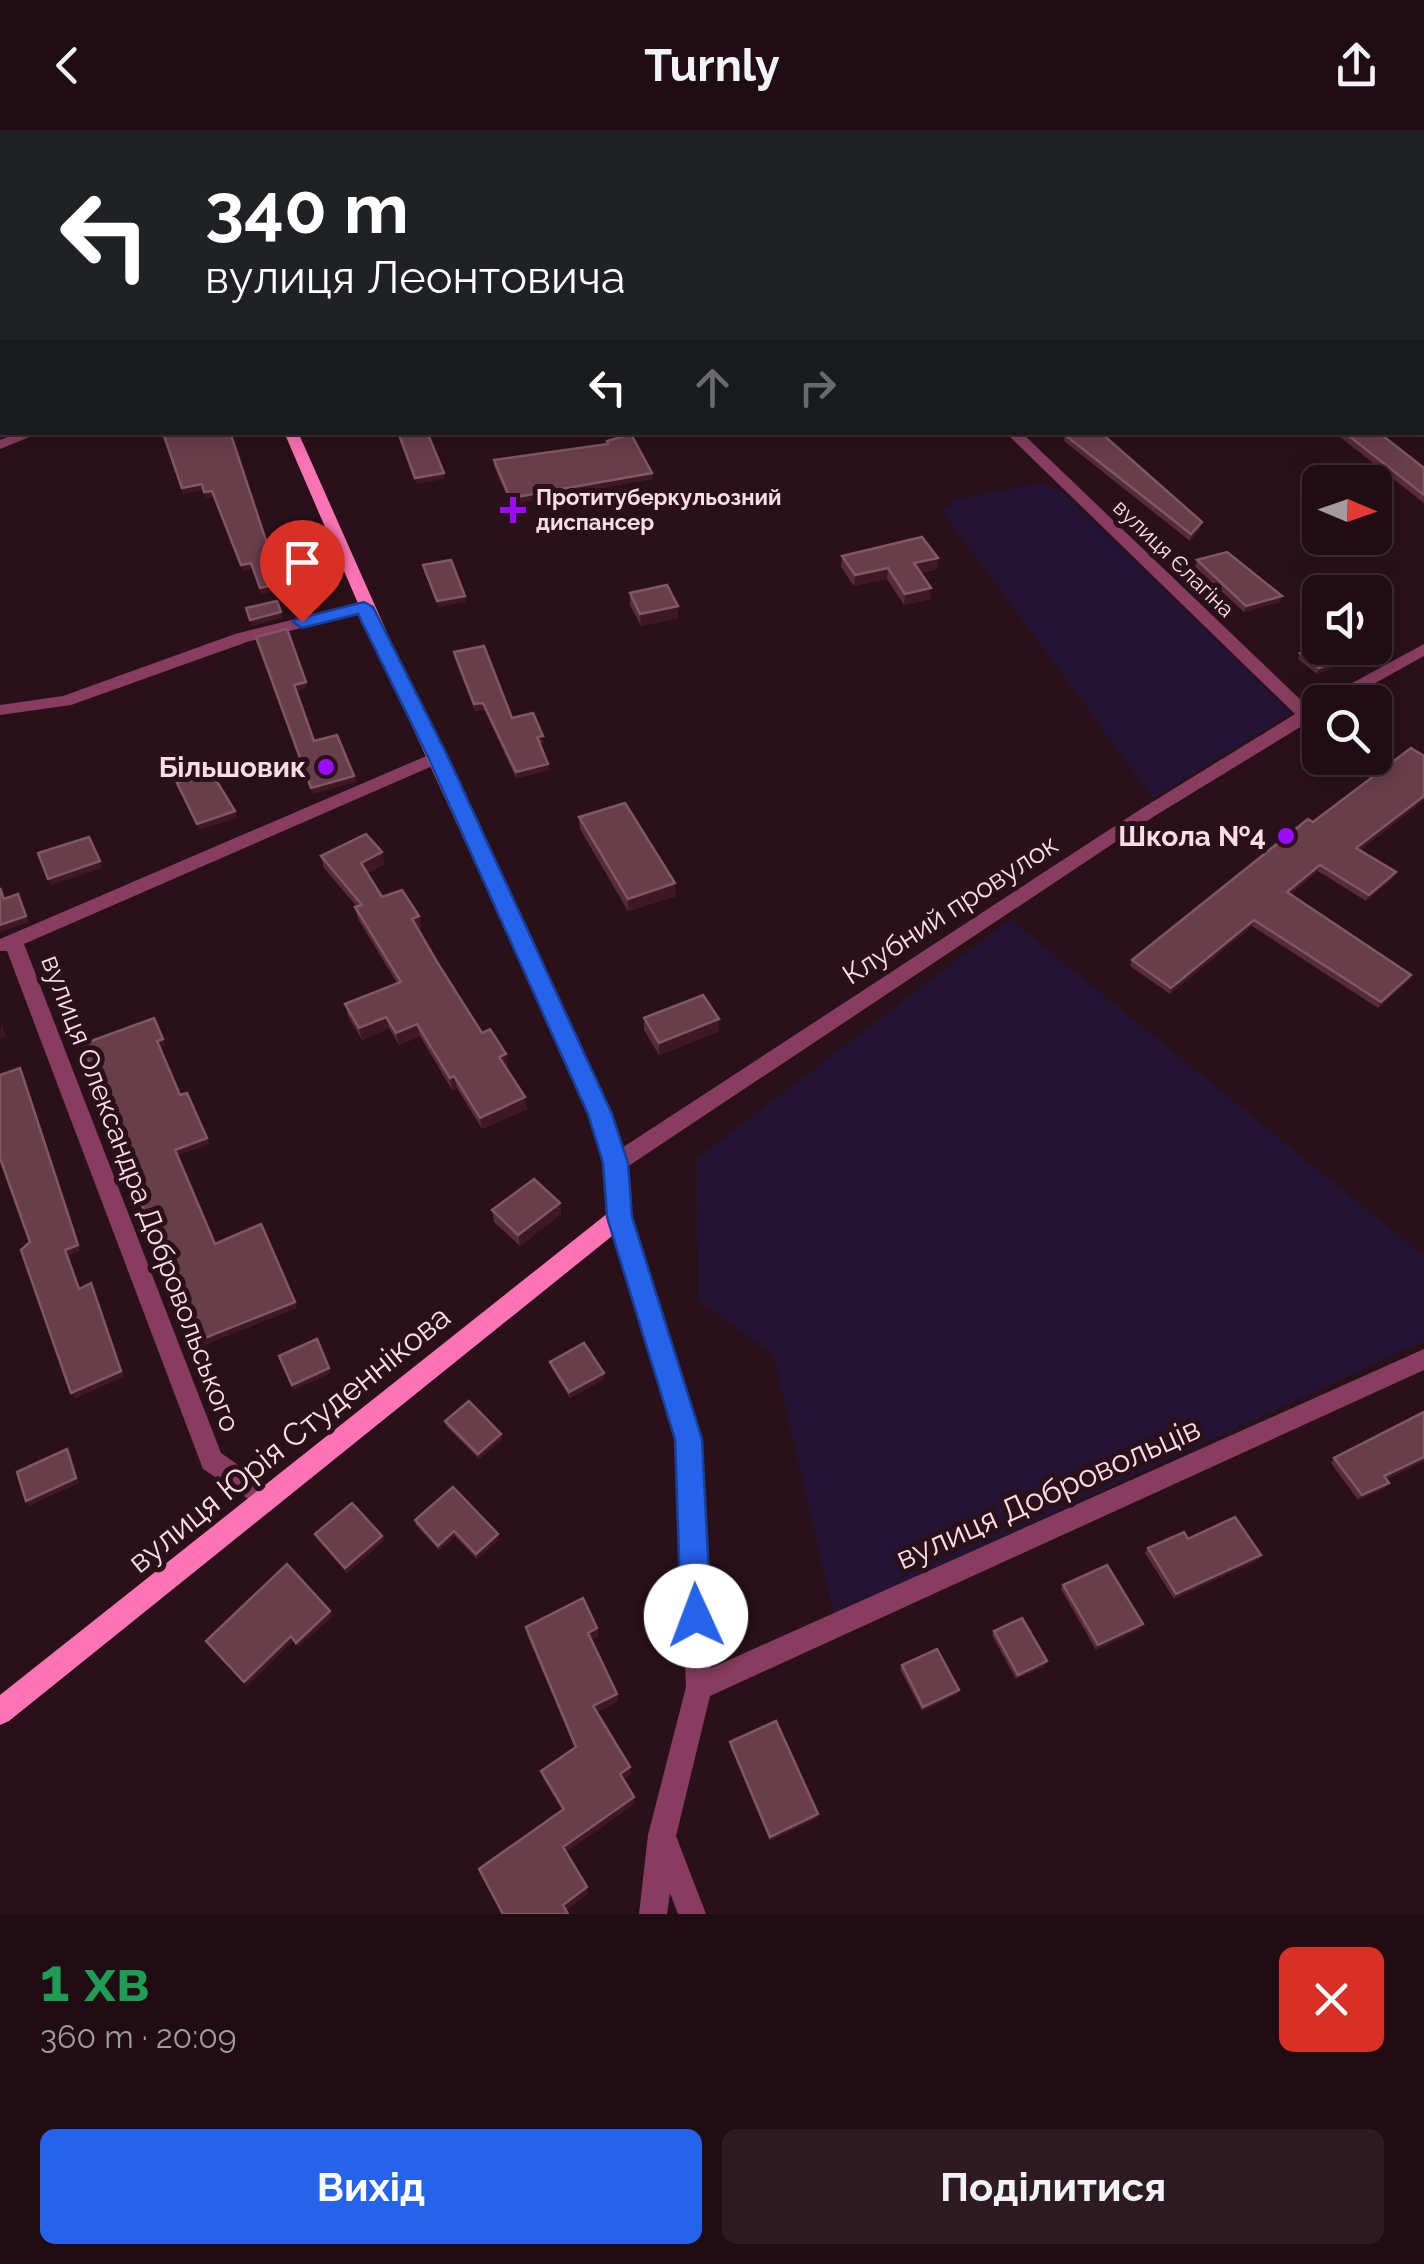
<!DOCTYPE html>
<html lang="uk">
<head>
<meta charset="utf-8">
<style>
	body { margin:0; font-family:Raleway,sans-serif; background:#2d1b21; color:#f1f3f6; height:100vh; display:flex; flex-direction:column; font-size:38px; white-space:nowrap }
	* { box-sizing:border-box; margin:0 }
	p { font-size:32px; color:#a29ca0 }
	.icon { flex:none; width:55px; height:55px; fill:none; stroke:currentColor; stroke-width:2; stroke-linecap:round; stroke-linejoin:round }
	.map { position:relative; height:1784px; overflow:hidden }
	.drawer { display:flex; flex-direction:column; background:#200d13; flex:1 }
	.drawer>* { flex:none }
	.guide { position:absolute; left:0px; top:0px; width:1425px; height:305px; box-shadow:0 5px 25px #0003,0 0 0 2px #3d2d33; background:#202124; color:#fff; overflow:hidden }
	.needle { width:65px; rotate:92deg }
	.controls { position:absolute; left:1302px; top:335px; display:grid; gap:20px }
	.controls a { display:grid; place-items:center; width:90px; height:90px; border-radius:15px; background:#200d13; box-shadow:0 5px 25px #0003,0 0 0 2px #3d2d33; font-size:50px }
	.pin { position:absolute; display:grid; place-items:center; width:85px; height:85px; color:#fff; margin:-102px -42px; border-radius:50% 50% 50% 0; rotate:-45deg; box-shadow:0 0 10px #0007 }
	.pin .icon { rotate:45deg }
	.me { position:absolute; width:110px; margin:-55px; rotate:358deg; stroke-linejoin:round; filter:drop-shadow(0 0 8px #0008) }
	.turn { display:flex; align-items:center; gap:35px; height:210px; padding:0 40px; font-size:45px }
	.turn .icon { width:130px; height:130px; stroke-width:2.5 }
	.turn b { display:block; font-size:70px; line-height:85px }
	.lanes { display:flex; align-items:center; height:95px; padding:0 40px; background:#0003; justify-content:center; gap:50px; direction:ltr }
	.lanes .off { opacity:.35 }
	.round { display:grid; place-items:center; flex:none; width:105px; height:105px; border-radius:15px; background:#2d1b21 }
	.overview { display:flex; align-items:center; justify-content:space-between; height:170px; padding:0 40px }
	h1 { font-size:60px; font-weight:700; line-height:75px; color:#1e9e55 }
	.button { display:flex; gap:20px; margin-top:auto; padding:20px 40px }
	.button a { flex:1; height:115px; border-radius:15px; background:#2563eb; color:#fff; font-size:40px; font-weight:700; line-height:115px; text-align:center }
	.button a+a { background:#2d1b21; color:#f1f3f6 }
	header { display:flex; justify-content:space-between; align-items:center; height:130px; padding:0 40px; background:#200d13; font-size:45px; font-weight:700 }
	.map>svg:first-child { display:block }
	.green { fill:#231434 }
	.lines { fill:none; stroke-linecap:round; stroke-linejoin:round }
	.minor { fill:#883d60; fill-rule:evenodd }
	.secondary { fill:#fd74b4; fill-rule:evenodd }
	.wall { fill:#582b38 }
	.shaded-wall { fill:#3e1924 }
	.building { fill:#693e4b; stroke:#815764; stroke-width:2.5 }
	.route { fill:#2563eb; stroke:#184099; stroke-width:2.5 }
	.poi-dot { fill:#9c0bfb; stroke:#2a1119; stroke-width:4 }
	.labels { text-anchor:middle; stroke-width:10; stroke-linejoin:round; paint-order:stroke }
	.far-poi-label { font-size:22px; font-weight:bold; fill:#fedbe9; stroke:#2a1119; text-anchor:start }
	.far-street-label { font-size:22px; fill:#fedbe9; stroke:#2a1119 }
	.poi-label { font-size:28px; font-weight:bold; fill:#fedbe9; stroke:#2a1119; text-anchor:end }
	.street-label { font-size:28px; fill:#fedbe9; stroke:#2a1119 }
	.near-street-label { font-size:32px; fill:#fedbe9; stroke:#2a1119 }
</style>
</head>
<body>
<header><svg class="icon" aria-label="back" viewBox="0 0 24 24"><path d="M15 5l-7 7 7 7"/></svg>Turnly<svg class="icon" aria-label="share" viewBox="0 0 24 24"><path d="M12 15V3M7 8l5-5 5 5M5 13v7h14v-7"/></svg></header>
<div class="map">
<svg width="1424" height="1784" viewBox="0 0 1424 1784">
	<rect width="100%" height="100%" fill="#2a1119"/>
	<g class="green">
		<path d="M1043,353l18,8 231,222 -139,85 -211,-287 14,-12z"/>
		<path d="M1010,789l414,337v85l-590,274 -61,-261 -75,-54 -2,-141z"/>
	</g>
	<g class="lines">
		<g class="minor">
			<path d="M176,0h12l1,2h-11z"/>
			<path d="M1018,0h13l2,2h-13z"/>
			<path d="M1364,0h14l2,2h-14z"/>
			<rect x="1422" y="30" width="2" height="7"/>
			<rect x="0" y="290" width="2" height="8"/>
			<path d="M1422,298h2v9l-9,-5h7z"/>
			<path d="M21,302h21l-42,17v-9z"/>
			<path d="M1005,302h16l287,275 116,-63v12l-83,46h-21v13l-167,102 -529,352 -8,3 -8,-3 -3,-6 3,-6 533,-348 154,-95z"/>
			<path d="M364,472l6,2v6l-123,32 -176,63 -71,10v-10l63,-9 172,-62z"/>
			<path d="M438,621l9,6 -3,4 -420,183 197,509 53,37 3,8 -3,8 -9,4 -62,-41 -196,-518h-7v-12z"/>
			<path d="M619,1078l8,2 3,7 71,222 10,229 713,-319v21l-714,326 -34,140 30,78h-28l-8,-21 -3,21h-28l9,-79 38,-148 -9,-248 -69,-222 3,-7z"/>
		</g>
		<g class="secondary">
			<path d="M681,0h12l2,2h-12z"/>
			<path d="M284,302h14l114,257 198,425 17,49 3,54 -3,7 -618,497 -9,4v-30l608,-482 -3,-50 -15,-49 -195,-425z"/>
		</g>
	</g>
	<g class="wall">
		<path d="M1342,302h36l46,36v35l-84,-66z"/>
		<path d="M1065,305l135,93 -10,13 -126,-100z"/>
		<path d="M607,311l45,32v6l-142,25 -16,-38v-6l113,-16z"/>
		<path d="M842,426l96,2 -1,11 -17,4 10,26 -26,6 -17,-26 -33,7 -13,-19z"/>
		<path d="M1197,430l85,36 -2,6 -36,10 -49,-45z"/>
		<path d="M630,463l48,13v12l-37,8 -11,-21z"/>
		<path d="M454,522l58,66 32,24 -5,1 10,27 -33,8 -32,-69 -9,2 -20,-52z"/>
		<path d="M1300,523l42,6 -3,6 -22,9 -19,-15z"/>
		<path d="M1424,670l-64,50 33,28 -27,23 -48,-30 -28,23 121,81 -3,6 -30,27 -126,-82 -82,68 -40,-28 2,-6 181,-138z"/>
		<path d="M579,687l97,79 -48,15 -48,-82z"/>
		<path d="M321,726l64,8 -18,9 15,24 37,19 2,12 -3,1 64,104 26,33 -2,1 21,42 -45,20 -25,-41 -5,2 -32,-54 -21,9 -10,-17 -27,12 -14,-24 -3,-12 52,-21 -39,-64 -3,-12h2l-33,-39z"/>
		<path d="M644,888l75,13 -60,24 -15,-25z"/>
		<path d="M560,1073l1,11 -41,32 -26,-24 -2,-12z"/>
		<path d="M550,1232l54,11v6l-34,19 -19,-31z"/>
		<path d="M1424,1282v49l-38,18 -1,9 -27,12 -27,-37 3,-5z"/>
		<path d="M445,1291l57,18 -23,20 -33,-33z"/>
		<path d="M415,1390l84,19 -22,20 -22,-23 -16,14 -23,-25z"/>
		<path d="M315,1404l67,2 1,5 -36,32 -30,-34z"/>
		<path d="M1148,1418l113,7 -3,5 -84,39 -29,-46z"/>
		<path d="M1063,1455l77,44 -44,21 -35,-61z"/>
		<path d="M526,1497l71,1 1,8 -7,4 26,54 1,7 -21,11 34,62 -8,6 11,17v7l-68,48 22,41 -22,17 -64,4 60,-104 -19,-32 -2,-7 34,-23 -48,-113z"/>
		<path d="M994,1501l51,35 -29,13 -24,-44z"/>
		<path d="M902,1535l57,25 -2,4 -35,17 -22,-42z"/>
		<path d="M730,1612l88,72v3l-48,24 -40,-95z"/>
	</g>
	<g class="shaded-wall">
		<path d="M939,0l-10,2h-14l3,-2z"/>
		<path d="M444,343v6l-28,5 -1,-6z"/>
		<path d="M652,343v6l-142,25v-6z"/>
		<path d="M202,354l2,6 -21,4 -1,-6z"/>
		<path d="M212,361l1,6 -7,1 -2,-6z"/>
		<path d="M1202,392l-2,6 -10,13 1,-7z"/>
		<path d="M938,428l-1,11 -25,5 2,-11z"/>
		<path d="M251,433l2,6 -10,2 -2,-6z"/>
		<path d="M888,438l-1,11 -33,7 1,-11z"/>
		<path d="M280,453l2,7 -21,4 -1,-6z"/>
		<path d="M931,458l-1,11 -26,6 1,-11z"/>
		<path d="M465,466l1,6 -28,5 -1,-6z"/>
		<path d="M1282,466l-2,6 -36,10 2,-6z"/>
		<path d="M678,476v12l-37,8 -1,-12z"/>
		<path d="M281,482l1,6 -30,8 -2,-6z"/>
		<path d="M1342,529l-3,6 -22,9 2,-6z"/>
		<path d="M306,552l1,6 -11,3 -2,-6z"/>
		<path d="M483,573l1,6 -9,2 -1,-7z"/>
		<path d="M548,634l1,6 -33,8v-6z"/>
		<path d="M354,646l2,6 -43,12 -2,-6z"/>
		<path d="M1424,666v4l-70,54 2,-6z"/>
		<path d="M235,681l2,7 -38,12 -2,-6z"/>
		<path d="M382,722l3,12 -22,11 -2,-12z"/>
		<path d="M100,731l2,7 -51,17 -3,-6z"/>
		<path d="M1320,735l-2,6 -34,27 3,-6z"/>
		<path d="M1396,742l-3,6 -27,23 3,-6z"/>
		<path d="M675,753l1,13 -48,15v-12z"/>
		<path d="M18,764l11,28 -29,10v-7z"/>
		<path d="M419,786l2,12 -7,3 -2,-12z"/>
		<path d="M1254,790l-2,6 -82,68 1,-6z"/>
		<path d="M1411,845l-3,6 -30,27 3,-6z"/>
		<path d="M386,887l3,11 -27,12 -3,-12z"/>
		<path d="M719,889v12l-60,24v-12z"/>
		<path d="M0,890l6,17 -6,2 1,-13z"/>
		<path d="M417,894l3,12 -21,9 -3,-12z"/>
		<path d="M163,909l3,6 -7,2 -2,-6z"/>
		<path d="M506,924l2,12 -7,3 -2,-12z"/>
		<path d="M20,938l60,183 -12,5 14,38 -17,-44z"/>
		<path d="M454,946l3,12 -5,2 -2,-12z"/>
		<path d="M525,967l2,12 -45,20 -2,-11z"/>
		<path d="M207,1008l2,6 -32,12 -2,-6z"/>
		<path d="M560,1073l1,11 -41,32 -2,-11z"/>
		<path d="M91,1153l33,94 -49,21 -4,-5z"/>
		<path d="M295,1172l2,6 -102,41 -3,-6z"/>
		<path d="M329,1238l2,5 -37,17 -2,-5z"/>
		<path d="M604,1243v6l-34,19 -1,-6z"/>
		<path d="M501,1304l1,5 -23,20 -1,-5z"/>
		<path d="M67,1319l4,5 8,29 -50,23 -3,-5z"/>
		<path d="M1424,1327v4l-44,20 4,-5z"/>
		<path d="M1389,1353l-4,5 -27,12 4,-5z"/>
		<path d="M454,1401l1,5 -16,14 -1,-4z"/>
		<path d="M498,1404l1,5 -22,20 -1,-5z"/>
		<path d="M382,1406l1,5 -36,32 -2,-5z"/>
		<path d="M1261,1425l-3,5 -84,39 2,-5z"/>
		<path d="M330,1481l3,5 -35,31 -2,-4z"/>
		<path d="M1143,1494l-3,5 -44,21 2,-5z"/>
		<path d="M597,1498l1,8 -9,5 -1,-8z"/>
		<path d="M291,1506l2,5 -46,45 -3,-4z"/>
		<path d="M1047,1531l-2,5 -29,13 2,-4z"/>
		<path d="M959,1560l-2,4 -35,17 1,-4z"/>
		<path d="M617,1564l1,7 -24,13 -1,-8z"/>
		<path d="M630,1637l1,7 -10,7 -1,-7z"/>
		<path d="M634,1667v7l-69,49 -2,-6z"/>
		<path d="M818,1684v3l-48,24v-4z"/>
		<path d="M587,1757l1,6 -23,18 -2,-6z"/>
	</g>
	<g class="building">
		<path d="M102,0h35l1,2h-34z"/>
		<path d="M383,0h151l2,2h-153z"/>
		<path d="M615,0h31l2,2h-31z"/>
		<path d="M747,0h26l3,2h-27z"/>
		<path d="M230,302l50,151 -20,5 -9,-25 -10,2 -29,-74 -8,1 -2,-8 -20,4 -19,-55z"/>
		<path d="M398,302h29l17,41 -29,5z"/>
		<path d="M1067,302h33l102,90 -11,12 -126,-99z"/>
		<path d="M1344,302h34l46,36v27z"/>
		<path d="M631,304l21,39 -142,25 -16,-38 114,-16 -1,-3z"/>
		<path d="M922,407l16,21 -24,5 17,25 -26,6 -17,-26 -33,7 -13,-19z"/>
		<path d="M1227,422l55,44 -36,10 -49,-46z"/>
		<path d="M451,430l14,36 -28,5 -14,-36z"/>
		<path d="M667,455l11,21 -38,8 -10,-21z"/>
		<path d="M277,471l4,11 -31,8 -4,-12z"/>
		<path d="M287,499l19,53 -12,3 20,56 23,-6 17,41 -43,12 -55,-151z"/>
		<path d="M1320,515v3h8l14,11 -23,9 -19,-15z"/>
		<path d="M484,516l28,72 21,-5 10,23 -6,1 11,27 -32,8 -33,-69 -9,1 -20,-52z"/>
		<path d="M1411,618l13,8v40l-68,52 40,24 -27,23 -49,-30 -33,27 124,83 -30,27 -127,-82 -83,68 -39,-28 176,-141 5,3z"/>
		<path d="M211,642l24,39 -38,13 -20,-41z"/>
		<path d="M625,673l50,80 -47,16 -49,-82z"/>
		<path d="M366,704l16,18 -21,11 21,34 20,-7 17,26 -7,3 25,43 45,71 8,-4 16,25 -7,3 26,40 -45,21 -26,-42 -4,2 -33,-54 -21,9 -10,-16 -27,11 -14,-24 56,-22 -46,-75 7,-2 -41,-49z"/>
		<path d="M89,707l11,24 -52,18 -10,-26z"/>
		<path d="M0,758l4,11 14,-5 8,22 -26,9z"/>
		<path d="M703,865l16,24 -60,24 -15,-25z"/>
		<path d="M154,888l9,21 -6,2 23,54 7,-2 20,45 -32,12 40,94 46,-20 34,78 -103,41 -30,-89 -45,-109 -34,-101z"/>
		<path d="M20,938l58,177 -13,5 14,39 12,-6 30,88 -50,22 -50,-143 9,-8 -30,-84v-83z"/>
		<path d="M534,1049l26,24 -42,32 -26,-25z"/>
		<path d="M317,1209l12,29 -37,17 -13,-29z"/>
		<path d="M584,1213l20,30 -35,19 -19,-30z"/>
		<path d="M469,1271l32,33 -23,20 -33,-33z"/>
		<path d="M1424,1282v45l-40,19 5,7 -27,12 -28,-37z"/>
		<path d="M67,1319l9,29 -50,23 -9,-29z"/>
		<path d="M453,1357l45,47 -22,20 -22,-23 -16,15 -23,-26z"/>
		<path d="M352,1373l30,33 -37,32 -30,-34z"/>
		<path d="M1235,1387l26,38 -85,39 -28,-46 36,-16 4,7z"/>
		<path d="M287,1434l43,47 -34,32 -5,-7 -47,46 -38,-41z"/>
		<path d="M1107,1435l36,59 -45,21 -35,-60z"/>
		<path d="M583,1468l14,30 -9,5 29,61 -24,12 37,61 -10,7 14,23 -71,50 24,40 -24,18 5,9h-65l-24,-45 85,-60 -23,-38 35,-24 -50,-120z"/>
		<path d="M1022,1488l25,43 -29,14 -24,-44z"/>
		<path d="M937,1519l22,41 -36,17 -21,-42z"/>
		<path d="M776,1591l42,93 -48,23 -40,-95z"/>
	</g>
	<path class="route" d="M364,472l9,5 75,150 164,357 16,49 4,54 70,222 9,177 -5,10 -10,5 -10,-5 -5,-10 -6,-177 -68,-222 -4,-54 -15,-49 -160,-357 -70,-143 -56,14 -9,-6 3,-3z"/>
	<g class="poi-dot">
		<path d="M508 365h10v10h10v10h-10v10h-10v-10h-10v-10h10z"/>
		<circle cx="326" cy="637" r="10"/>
		<circle cx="1286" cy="706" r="10"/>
	</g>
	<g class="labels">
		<g class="far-poi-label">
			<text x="536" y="375">Протитуберкульозний<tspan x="536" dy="25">диспансер</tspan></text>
		</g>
		<g class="far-street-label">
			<text transform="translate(1174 428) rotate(44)" y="8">вулиця Єлагіна</text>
		</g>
		<g class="poi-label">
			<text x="306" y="647">Більшовик</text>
			<text x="1266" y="716">Школа №4</text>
		</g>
		<g class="street-label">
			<text transform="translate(950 779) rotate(-33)" y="10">Клубний провулок</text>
			<text transform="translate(141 1063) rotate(69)" y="10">вулиця Олександра Добровольського</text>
		</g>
		<g class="near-street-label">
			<text transform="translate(289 1309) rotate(-39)" y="11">вулиця Юрія Студеннікова</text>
			<text transform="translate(1048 1363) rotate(-24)" y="11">вулиця Добровольців</text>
		</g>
	</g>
</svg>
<div class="controls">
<a><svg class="needle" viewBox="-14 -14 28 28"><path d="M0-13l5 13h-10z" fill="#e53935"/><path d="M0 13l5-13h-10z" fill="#a29ca0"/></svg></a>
<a><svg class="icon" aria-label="sound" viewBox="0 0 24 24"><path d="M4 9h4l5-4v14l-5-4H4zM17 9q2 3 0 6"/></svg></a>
<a><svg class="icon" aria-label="search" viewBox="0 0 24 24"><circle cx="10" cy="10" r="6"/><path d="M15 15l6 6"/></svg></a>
</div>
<div class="pin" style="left:302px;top:492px;background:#d93025"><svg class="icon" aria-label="arrive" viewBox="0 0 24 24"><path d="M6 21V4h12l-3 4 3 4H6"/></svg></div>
<svg class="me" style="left:696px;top:1486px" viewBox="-20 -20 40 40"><circle r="19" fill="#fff"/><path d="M0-13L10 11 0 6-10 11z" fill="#2563eb"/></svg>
<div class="guide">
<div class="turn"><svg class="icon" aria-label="left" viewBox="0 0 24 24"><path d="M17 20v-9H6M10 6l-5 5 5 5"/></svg><div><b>340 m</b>вулиця Леонтовича</div></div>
<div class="lanes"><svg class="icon" aria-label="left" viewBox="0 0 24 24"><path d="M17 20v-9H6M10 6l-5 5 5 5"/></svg><svg class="icon off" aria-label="ahead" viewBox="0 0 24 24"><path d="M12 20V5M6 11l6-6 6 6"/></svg><svg class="icon off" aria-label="right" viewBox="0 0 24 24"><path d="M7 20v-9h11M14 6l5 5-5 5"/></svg></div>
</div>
</div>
<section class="drawer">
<div class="overview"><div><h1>1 хв</h1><p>360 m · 20:09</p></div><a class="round" style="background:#d93025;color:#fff"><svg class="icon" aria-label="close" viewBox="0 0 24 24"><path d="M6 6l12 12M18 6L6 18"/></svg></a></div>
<div class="button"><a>Вихід</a><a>Поділитися</a></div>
</section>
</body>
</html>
